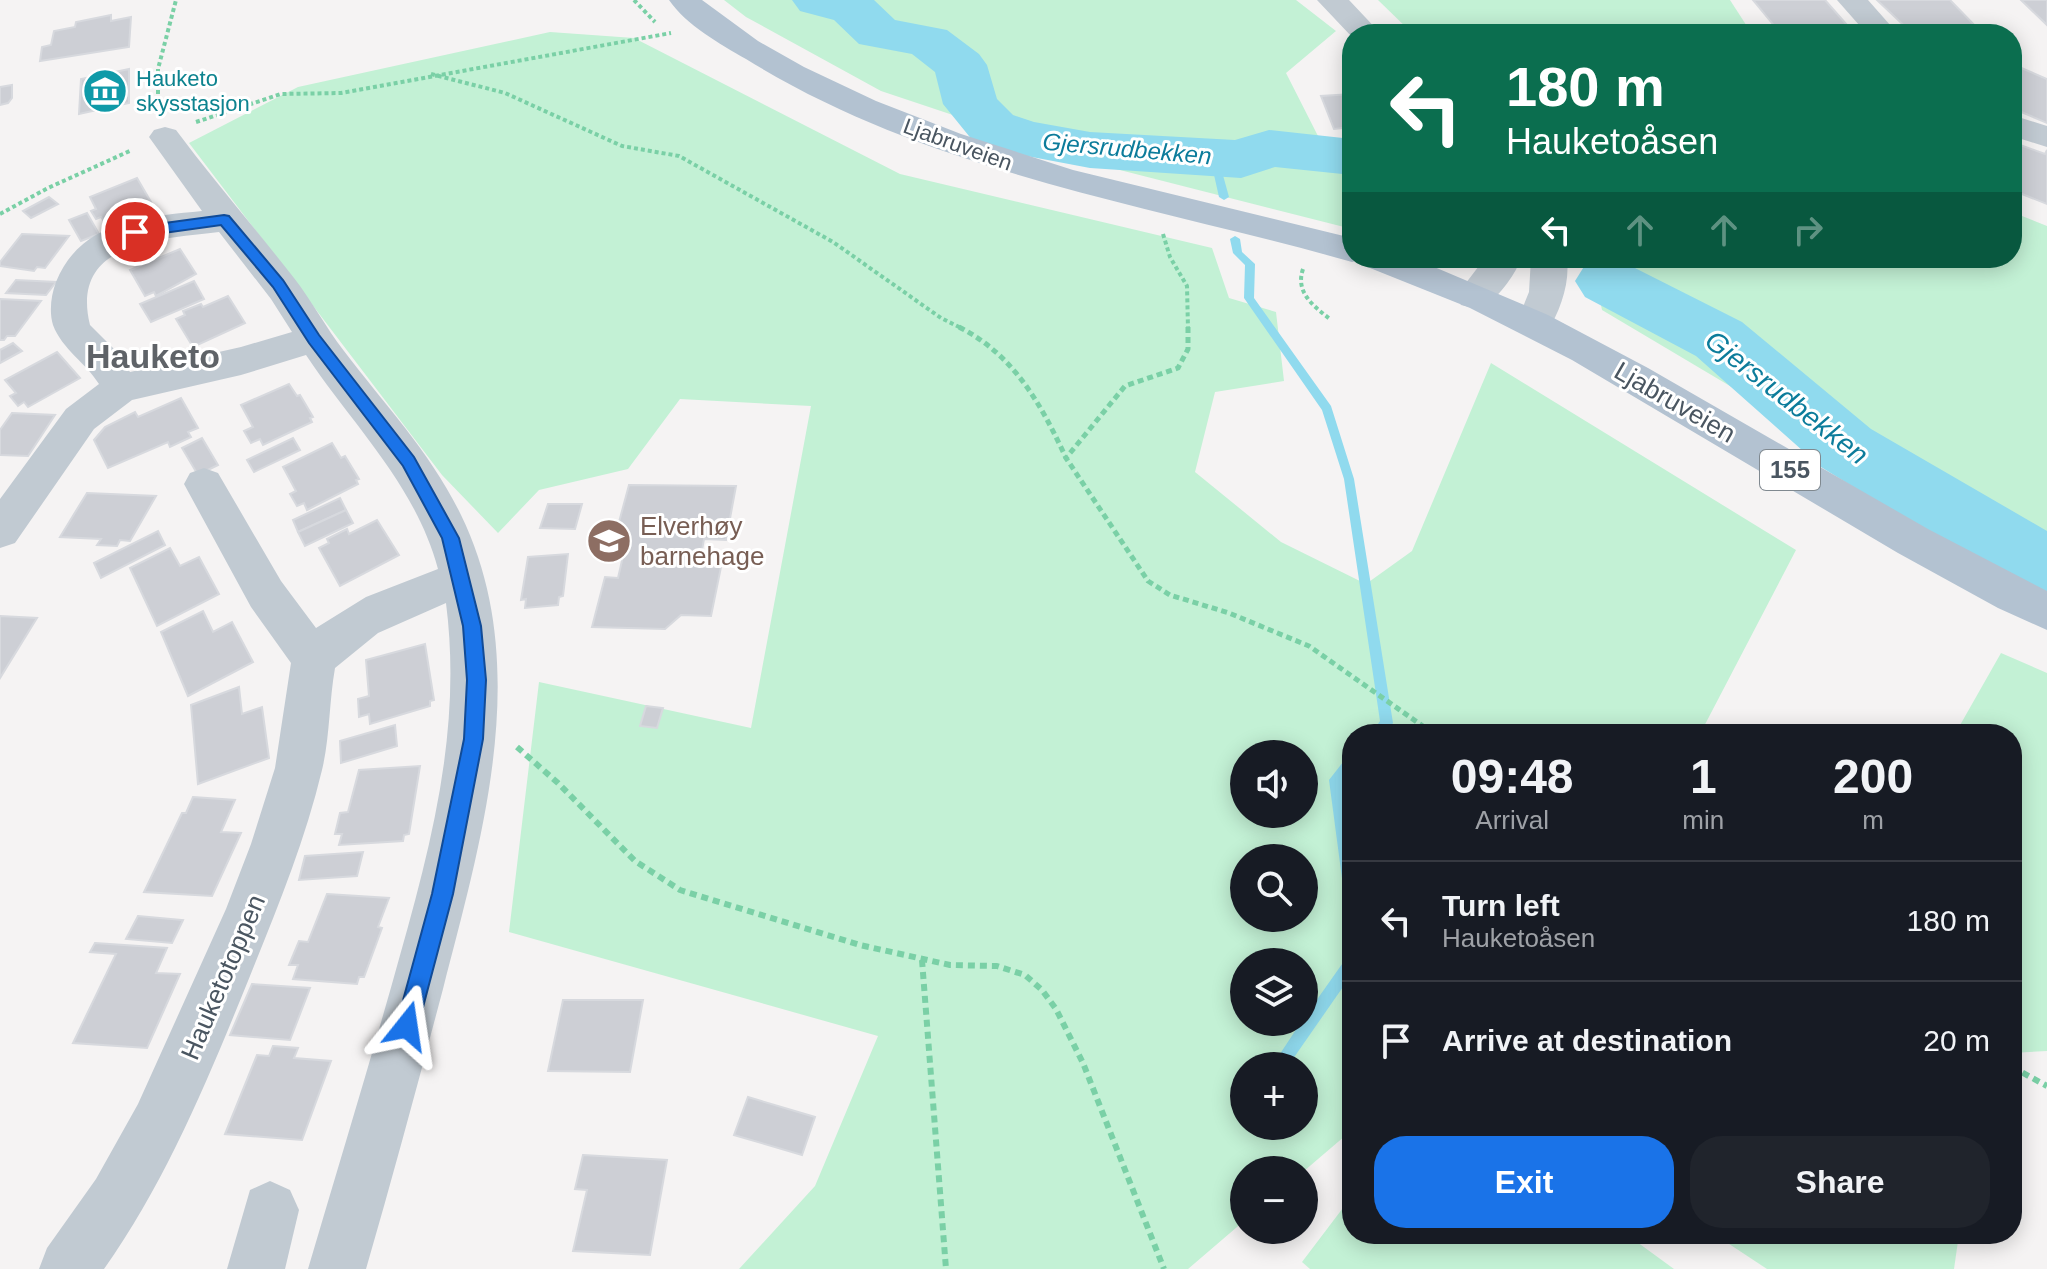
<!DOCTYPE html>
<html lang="en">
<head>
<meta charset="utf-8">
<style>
	body { margin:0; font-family:Helvetica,sans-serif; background:#20242c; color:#f1f3f6; height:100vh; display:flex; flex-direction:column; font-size:30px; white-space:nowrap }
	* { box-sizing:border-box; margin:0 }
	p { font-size:26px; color:#9ea1a6 }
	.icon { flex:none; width:44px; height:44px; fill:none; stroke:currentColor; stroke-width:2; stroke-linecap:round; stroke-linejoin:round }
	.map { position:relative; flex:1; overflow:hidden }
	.panel { position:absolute; left:1342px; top:724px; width:680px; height:520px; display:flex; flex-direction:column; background:#171b24; border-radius:32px; box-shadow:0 4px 20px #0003 }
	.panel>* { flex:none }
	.banner { position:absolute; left:1342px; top:24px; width:680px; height:244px; border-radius:32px; box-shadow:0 4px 20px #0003; background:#0b6e4f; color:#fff; overflow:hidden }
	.fabs { position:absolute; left:1230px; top:740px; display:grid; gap:16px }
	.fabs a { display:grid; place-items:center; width:88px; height:88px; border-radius:50%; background:#171b24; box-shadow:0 4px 20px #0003; font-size:40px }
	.pin { position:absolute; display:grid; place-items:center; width:68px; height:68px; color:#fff; margin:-34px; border:4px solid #fff; border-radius:50%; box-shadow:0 2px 8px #0007 }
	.me { position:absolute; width:88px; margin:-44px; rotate:15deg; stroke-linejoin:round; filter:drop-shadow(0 0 6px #0008) }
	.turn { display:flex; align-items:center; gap:28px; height:168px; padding:0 32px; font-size:36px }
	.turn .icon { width:104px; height:104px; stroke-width:2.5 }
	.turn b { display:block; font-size:56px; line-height:68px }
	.lanes { display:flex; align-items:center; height:76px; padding:0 32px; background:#0003; justify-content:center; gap:40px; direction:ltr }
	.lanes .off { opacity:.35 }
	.eta { display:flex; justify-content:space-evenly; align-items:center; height:136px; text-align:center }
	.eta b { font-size:48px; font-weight:600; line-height:56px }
	.cta { display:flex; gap:16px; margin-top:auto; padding:16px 32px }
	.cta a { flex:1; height:92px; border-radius:32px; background:#1a73e8; color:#fff; font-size:32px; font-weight:600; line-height:92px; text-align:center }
	.cta a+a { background:#20242c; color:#f1f3f6 }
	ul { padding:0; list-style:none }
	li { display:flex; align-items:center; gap:24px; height:120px; padding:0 32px; border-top:2px solid #363941 }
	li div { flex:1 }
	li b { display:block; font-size:30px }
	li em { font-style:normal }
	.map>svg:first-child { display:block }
	.green { fill:#c3f1d5; fill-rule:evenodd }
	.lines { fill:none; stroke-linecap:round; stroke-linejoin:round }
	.stream { fill:#90daee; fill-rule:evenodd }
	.river { fill:#90daee; fill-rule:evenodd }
	.building { fill:#cdcfd5; stroke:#d7d9de; stroke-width:2 }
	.path-far2 { stroke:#7ad0a6; stroke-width:4; stroke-dasharray:4 3; stroke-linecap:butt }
	.path-far1 { stroke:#7ad0a6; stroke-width:5; stroke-dasharray:6 4; stroke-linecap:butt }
	.path { stroke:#7ad0a6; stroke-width:6; stroke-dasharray:7 5; stroke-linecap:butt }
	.minor { fill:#c1cad2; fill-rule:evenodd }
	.major { fill:#b3c2d1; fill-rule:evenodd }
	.route { fill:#1a73e8; stroke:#114b97; stroke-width:2 }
	.labels { text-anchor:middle; stroke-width:6; stroke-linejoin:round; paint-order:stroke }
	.far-culture-label { font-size:22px; fill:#0d838f; stroke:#fff; text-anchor:start }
	.far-street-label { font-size:22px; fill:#4a5661; stroke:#fff }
	.far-water-label { font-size:24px; font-style:italic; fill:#0c7c9b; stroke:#fff }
	.shield { fill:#fff; stroke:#808990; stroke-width:2 }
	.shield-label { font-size:24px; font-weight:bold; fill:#4a5661 }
	.street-label { font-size:26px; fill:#4a5661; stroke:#fff }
	.education-label { font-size:26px; fill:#785e54; stroke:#fff; text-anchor:start }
	.water-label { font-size:28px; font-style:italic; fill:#0c7c9b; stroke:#fff }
	.district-label { font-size:34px; font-weight:bold; fill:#5f6368; stroke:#fff }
</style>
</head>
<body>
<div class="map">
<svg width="2047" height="1269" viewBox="0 0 2047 1269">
	<rect width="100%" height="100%" fill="#f5f3f3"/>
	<g class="green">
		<path d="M724,0h572l40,31 -50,42 33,65h33v91l-240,-61 -231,-77 -135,-74z"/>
		<path d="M1378,0h352l22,34h-339z"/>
		<path d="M550,32l84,6 266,136 312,74 17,50 47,14 8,69 -69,11 -20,80 86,70 85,42 46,-33 79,-188 305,187 -96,184h-348v396l-48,41 -60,-1v51l-56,48h-449l76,-83 63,-150 -369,-104 30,-250 212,46 60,-322 -131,-7 -52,70 -89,21 -41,43 -56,-58 -253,-332 109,-56zM1244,754h60v60h-60zM1244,858h60v60h-60zM1244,962h60v60h-60zM1244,1066h60v60h-60z"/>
		<path d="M2012,212l35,14v340l-63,-29 -382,-227 -11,-52h421z"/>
		<path d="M2001,653l46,20v378l-35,2v-319h-57z"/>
		<path d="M1352,1196v38h274l48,35h-364l-8,-7z"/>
		<path d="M1714,1234h245l-5,35h-187z"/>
	</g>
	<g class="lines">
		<g class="stream">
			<path d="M1214,154l4,3 11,40 -5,3 -5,-3 -9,-40z"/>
			<path d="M1235,236l5,3 2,13 13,12 -1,34 77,108 23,73 39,244 -8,11h-14l9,-13 -36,-242 -22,-69 -78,-112 1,-33 -12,-12 -3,-14z"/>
			<path d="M1352,755v15l-10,12 10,71v55l-5,-2 -2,-5 -16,-121 18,-23z"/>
			<path d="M1352,955v19l-64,92h-16l29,-44h3v-4l43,-61z"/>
		</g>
		<g class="river">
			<path d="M792,0h82l21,20 52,10 32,24 8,11 10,34 16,16 21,7 56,10 145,8 34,-10 83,9v36l-77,-8 -34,11 -151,-10 -84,-16 -33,-11 -30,-37 -8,-32 -23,-18 -53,-10 -25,-24 -34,-9z"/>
			<path d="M1607,259l22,6 113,57 129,107 176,102v68l-27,-9 -199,-123 -125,-111 -111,-59 -10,-16 10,-16z"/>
		</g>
	</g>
	<g class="building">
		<path d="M1753,0h72l30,34h-74z"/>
		<path d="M1877,0h73l33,34h-70z"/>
		<path d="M2021,0h26v25z"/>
		<path d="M111,15v6l20,-4 -2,30 -89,14 2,-14 9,-2 3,-14 21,-4 1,-5z"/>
		<path d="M2012,64l35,15v44l-35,-15z"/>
		<path d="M129,69v34l-50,11 2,-35z"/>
		<path d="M12,85v13l-4,5 -8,2v-18z"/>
		<path d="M1352,94v33l-18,2 -13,-33z"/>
		<path d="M2012,142l33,12 2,-4v54l-35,-14z"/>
		<path d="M137,178l14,24 -47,19 -3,-4 -5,2 -5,-8 5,-2 -6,-12z"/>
		<path d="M49,197l9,7 -27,14 -8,-7z"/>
		<path d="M87,213l12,21 -18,7 -12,-21z"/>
		<path d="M22,234l47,2 -24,32 -8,-1 -3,4 -34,-5v-4z"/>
		<path d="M180,249l16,25 -40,22 -2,-4 -9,4 -15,-26z"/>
		<path d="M16,280l40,2 -10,13 -40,-2z"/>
		<path d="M194,281l10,18 -53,23 -11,-18z"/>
		<path d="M228,296l17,27 -52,24 -17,-28 9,-4 -2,-4 18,-7 2,3z"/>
		<path d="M0,299l41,2 -26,35h-8l-3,4h-4z"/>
		<path d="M13,343l9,8 -22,12v-13z"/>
		<path d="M57,352l23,26 -52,29 -4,-5 -6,4 -8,-10 6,-3 -11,-13z"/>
		<path d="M289,384l8,12 3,-1 13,22 -3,1 2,4 -49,23 -3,-6 -9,4 -7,-12 9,-4 -12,-22z"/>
		<path d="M181,398l17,30 -10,4 3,5 -21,10 -2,-5 -60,26 -14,-28 11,-13 30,-15 3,5z"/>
		<path d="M12,413l43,2 -27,41 -28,-1v-25z"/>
		<path d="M202,438l16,27 -20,10 -16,-27z"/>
		<path d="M293,438l7,12 -46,22 -7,-12z"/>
		<path d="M332,443l9,15 4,-2 14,23 -3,1 2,4 -51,26 -3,-7 -7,3 -7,-12 6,-3 -13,-24z"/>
		<path d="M629,485l107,1 -10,54 -22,-1 -5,28h22l-10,49 -30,-1 -16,14 -73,-2 13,-50 13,1 8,-35 -11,-6z"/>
		<path d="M87,493l69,3 -26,45 -10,-1 -3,6 -20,-1 4,-6 -41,-2z"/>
		<path d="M340,498l6,12 -48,22 -5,-12z"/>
		<path d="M548,504h34l-7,25 -35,-1z"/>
		<path d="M346,510l7,13 -48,23 -7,-14z"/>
		<path d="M377,520l22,35 -59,31 -21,-38 10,-5 -2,-4 20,-10 2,5z"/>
		<path d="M158,531l7,14 -64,33 -7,-15z"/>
		<path d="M170,548l10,18 19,-9 20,37 -62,32 -27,-58z"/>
		<path d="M568,554l-5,42 -4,1 -1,8 -33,3 1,-9 -5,1 7,-43z"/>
		<path d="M203,611l10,21 19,-10 21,40 -65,34 -27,-64z"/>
		<path d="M0,616l37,2 -37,60z"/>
		<path d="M425,644l9,56 -4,1v5l-60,18 -1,-10 -10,3 -1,-18 11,-3 -3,-36z"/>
		<path d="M239,687l3,27 20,-7 7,51 -71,26 -7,-79z"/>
		<path d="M646,706l17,2 -6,20 -17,-2z"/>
		<path d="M395,725l2,21 -56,17 -1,-22z"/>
		<path d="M420,766l-11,68 -5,1 -1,6 -64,4 3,-11h-7l5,-21 8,-1 11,-42z"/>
		<path d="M193,797l42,3 -14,32 20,1 -29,63 -68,-4 38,-79h4z"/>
		<path d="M363,852l-6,24 -58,4 6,-24z"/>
		<path d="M327,894l62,4 -11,29 4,1 -18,49h-5l-2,7 -64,-5 5,-14h-9l10,-24 9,1z"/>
		<path d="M138,916l45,4 -11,23 -46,-4z"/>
		<path d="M95,943l72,5 -11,25 24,1 -33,74 -74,-5 43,-89 -26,-2z"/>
		<path d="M252,984l58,4 -20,52 -60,-5z"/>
		<path d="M563,1000h80l-13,72 -82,-1z"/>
		<path d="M273,1046l25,2 -4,10 37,3 -29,79 -77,-6 32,-79 12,1z"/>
		<path d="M748,1097l67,20 -13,38 -68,-20z"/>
		<path d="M583,1155l84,5 -17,95 -77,-4 14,-61 -12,-1z"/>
	</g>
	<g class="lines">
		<g class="path-far2">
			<path d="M634,0l21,22"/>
			<path d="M431,74l74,19 117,53 57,10 154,86 108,76 22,11"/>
			<path d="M158,108v-39l18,-69"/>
			<path d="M196,122l85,-28 60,-1 330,-60"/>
			<path d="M0,214l48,-26 84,-38"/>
			<path d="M1163,234l7,23 17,29 1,43"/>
			<path d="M1303,269c-8,23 10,37 27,50"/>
		</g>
		<g class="path-far1">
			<path d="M959,327c55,28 82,77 107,131"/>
			<path d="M1188,327v22l-10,19 -53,18 -59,72 82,123 22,14 59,18 80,33 125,88"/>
		</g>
		<g class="path">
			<path d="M517,747l41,36 77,78 45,29 180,55 90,20 47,1 28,9 17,15 14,19 27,54 81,206"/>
			<path d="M922,960l24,309"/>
			<path d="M2012,1067l35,19"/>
		</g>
		<g class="minor">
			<path d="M1317,0h32l32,34h-29v3z"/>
			<path d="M1837,0h31l30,34h-31z"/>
			<path d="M2012,115l35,11v21l-35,-11z"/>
			<path d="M165,127l11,3c38,51 79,98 118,148 18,23 32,50 50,73 41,54 87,102 117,164 73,150 21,322 -18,474 -25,94 -50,187 -77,280h-58c28,-95 57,-190 84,-285 36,-128 71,-248 54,-381l-68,30 -43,35c-6,34 -5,69 -13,102 -17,71 -45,139 -72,206 -41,101 -83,204 -146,293h-65l8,-21 49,-69 42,-75 88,-195 25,-65 24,-76 16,-105 -40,-56 -61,-112 -6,-11 6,-11 14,-5 14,5 63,108 35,47 50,-31 72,-28c-23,-85 -84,-142 -132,-214l-65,20 -109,25 -38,29 -79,114 -15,5v-49l66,-90 33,-25c-13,-21 -37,-35 -46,-59 -4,-13 -2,-30 3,-43 25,-62 88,-65 146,-71l-53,-74 5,-7zM219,232l52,67 21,33 -51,15 -111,25 -14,-21 -26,-26c-21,-85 73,-86 129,-93z"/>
			<path d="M1485,258h36c-4,14 -22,39 -35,47 -8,5 -16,2 -25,0l-5,-9z"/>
			<path d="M1531,258h36c3,27 -7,52 -20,75l-13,4 -13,-4 -5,-9 13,-32z"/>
			<path d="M270,1181l20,9 9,20 -14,59h-58l23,-79z"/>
		</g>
		<path class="major" d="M669,0h33l56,41 46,26 72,34 85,33 112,36 279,68v20h61l135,57 100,53 280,161 119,62v39l-49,-22 -100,-55 -326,-193 -102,-52 -105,-42 -5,-6 -8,2c-205,-58 -422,-89 -606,-203 -26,-15 -60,-34 -77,-59z"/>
	</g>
	<path class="route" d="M224,215l5,1 54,64 36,55 95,122 45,81 22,88 5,54 -3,59 -30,155 -35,132 -3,8 -8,3 -8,-3 -3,-8 36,-132 32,-155 3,-59 -4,-54 -21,-88 -39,-72 -94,-123 -36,-56 -52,-62 -86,12 -8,-5 8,-5z"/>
	<defs>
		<g id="museum-disc" transform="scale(2.3)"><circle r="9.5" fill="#0f9aa8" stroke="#fff"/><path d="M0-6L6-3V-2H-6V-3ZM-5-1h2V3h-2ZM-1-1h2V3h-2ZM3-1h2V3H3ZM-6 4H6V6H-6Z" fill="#fff"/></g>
		<g id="school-disc" transform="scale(2.3)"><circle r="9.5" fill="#8d6e63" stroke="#fff"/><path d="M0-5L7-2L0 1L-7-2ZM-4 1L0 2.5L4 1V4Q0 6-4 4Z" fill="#fff"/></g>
	</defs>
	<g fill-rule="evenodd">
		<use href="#museum-disc" x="105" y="91"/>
		<use href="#school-disc" x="609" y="541"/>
	</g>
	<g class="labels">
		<g class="far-culture-label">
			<text x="136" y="86">Hauketo<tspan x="136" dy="25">skysstasjon</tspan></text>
		</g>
		<g class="far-street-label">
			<text transform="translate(958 144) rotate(20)" y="8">Ljabruveien</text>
		</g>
		<g class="far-water-label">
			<text transform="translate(1127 149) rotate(5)" y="8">Gjersrudbekken</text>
		</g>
		<rect class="shield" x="1760" y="450" width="60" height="40" rx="6"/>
		<g class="shield-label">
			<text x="1790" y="478">155</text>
		</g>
		<g class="street-label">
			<text transform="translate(1675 402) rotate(30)" y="9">Ljabruveien</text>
			<text transform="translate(223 977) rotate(-67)" y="9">Hauketotoppen</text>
		</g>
		<g class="education-label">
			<text x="640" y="535">Elverhøy<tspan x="640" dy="30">barnehage</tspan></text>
		</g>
		<g class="water-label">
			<text transform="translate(1787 397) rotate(38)" y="10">Gjersrudbekken</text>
		</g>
		<g class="district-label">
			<text x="153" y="368">Hauketo</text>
		</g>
	</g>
</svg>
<div class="fabs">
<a><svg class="icon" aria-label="sound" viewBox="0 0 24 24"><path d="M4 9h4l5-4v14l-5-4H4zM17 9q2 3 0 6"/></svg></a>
<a><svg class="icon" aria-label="search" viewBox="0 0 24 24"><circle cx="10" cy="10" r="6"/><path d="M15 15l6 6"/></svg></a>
<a><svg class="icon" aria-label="layers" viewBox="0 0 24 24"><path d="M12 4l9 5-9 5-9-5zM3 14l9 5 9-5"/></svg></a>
<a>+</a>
<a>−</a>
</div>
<div class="pin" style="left:135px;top:232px;background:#d93025"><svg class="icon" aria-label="arrive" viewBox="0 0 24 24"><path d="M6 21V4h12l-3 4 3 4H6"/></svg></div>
<svg class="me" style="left:407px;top:1026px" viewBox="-20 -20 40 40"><path d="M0-17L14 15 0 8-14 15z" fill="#1a73e8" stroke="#fff" stroke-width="4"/></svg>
<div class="banner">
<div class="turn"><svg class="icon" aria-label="left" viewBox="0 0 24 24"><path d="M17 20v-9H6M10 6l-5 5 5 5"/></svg><div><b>180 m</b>Hauketoåsen</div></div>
<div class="lanes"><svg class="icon" aria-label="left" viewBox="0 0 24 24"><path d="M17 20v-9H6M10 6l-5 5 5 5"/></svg><svg class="icon off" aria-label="ahead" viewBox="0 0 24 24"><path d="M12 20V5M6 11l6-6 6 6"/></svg><svg class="icon off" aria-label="ahead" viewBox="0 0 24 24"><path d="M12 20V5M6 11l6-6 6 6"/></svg><svg class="icon off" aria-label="right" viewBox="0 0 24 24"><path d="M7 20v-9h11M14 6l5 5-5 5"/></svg></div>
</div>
<section class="panel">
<div class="eta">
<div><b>09:48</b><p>Arrival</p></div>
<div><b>1</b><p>min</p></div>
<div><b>200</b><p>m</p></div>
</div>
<ul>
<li><svg class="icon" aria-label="left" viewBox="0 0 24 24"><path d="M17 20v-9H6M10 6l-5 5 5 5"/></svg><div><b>Turn left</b><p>Hauketoåsen</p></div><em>180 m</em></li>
<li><svg class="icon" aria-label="arrive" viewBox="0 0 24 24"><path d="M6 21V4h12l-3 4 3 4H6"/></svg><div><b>Arrive at destination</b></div><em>20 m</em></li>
</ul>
<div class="cta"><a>Exit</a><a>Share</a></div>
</section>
</div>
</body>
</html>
